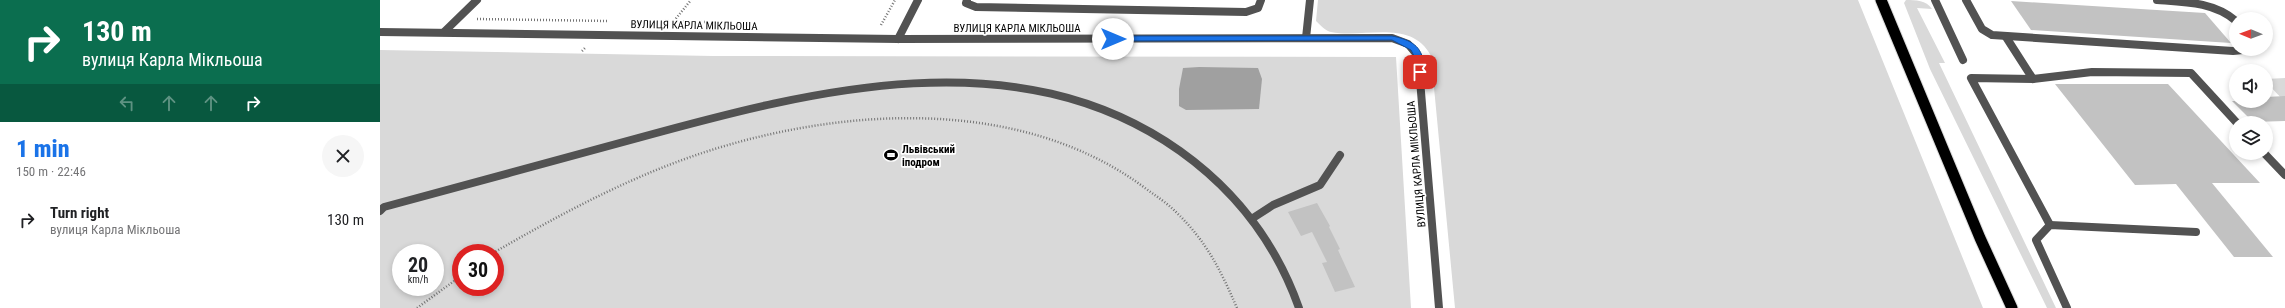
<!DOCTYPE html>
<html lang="en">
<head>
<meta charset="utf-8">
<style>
	body { margin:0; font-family:"Roboto Condensed",sans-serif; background:#f6f6f6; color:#202124; height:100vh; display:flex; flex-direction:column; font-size:15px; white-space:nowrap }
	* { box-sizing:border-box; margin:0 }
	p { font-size:13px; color:#757577 }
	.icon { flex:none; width:22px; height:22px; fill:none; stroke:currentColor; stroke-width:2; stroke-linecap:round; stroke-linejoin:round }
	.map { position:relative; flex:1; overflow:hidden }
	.side { display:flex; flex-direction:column; background:#fff; width:380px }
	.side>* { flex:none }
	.banner { background:#0b6e4f; color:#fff; overflow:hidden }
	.needle { width:26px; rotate:271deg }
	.tools { position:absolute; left:1849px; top:12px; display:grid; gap:8px }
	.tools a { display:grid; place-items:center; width:44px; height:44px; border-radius:50%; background:#fff; box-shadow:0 2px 6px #0003; font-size:20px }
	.speed { position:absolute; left:12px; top:244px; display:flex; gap:8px; font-size:20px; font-weight:700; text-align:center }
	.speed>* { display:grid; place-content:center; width:52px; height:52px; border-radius:50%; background:#fff; box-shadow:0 2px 6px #0003; line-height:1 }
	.speed small { font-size:10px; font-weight:400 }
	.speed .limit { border:6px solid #d22; background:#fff; color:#111 }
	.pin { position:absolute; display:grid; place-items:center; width:34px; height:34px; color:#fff; margin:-17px; border-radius:8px; box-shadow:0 2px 6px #0006 }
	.me { position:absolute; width:44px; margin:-22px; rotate:90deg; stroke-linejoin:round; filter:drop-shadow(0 0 3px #0008) }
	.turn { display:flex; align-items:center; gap:14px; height:84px; padding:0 16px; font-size:18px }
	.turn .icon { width:52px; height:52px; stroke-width:2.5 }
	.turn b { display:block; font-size:28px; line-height:34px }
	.lanes { display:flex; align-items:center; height:38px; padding:0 16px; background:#0003; justify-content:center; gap:20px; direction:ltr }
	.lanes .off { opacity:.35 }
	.round { display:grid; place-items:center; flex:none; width:42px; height:42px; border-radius:21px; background:#f6f6f6 }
	.headline { display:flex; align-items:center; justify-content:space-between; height:68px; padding:0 16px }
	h1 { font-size:24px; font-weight:800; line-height:30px; color:#1a73e8 }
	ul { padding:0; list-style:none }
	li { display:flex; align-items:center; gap:12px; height:60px; padding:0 16px }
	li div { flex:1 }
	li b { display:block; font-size:15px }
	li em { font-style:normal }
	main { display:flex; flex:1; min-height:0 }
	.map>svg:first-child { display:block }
	.green { fill:#d9d9d9; fill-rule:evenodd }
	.water { fill:#a0a0a0 }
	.building { fill:#c2c2c2 }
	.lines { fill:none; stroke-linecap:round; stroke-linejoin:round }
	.trunk-casing { stroke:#dbdbdb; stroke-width:13 }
	.path { stroke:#747474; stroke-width:2.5; stroke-dasharray:1 2; stroke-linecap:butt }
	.service { stroke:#525252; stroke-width:8 }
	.minor { stroke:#525252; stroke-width:8 }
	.trunk { stroke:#000; stroke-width:11 }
	.route { fill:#1a73e8; stroke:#114b97 }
	.labels { text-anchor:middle; stroke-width:3.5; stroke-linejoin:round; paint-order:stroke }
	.street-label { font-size:11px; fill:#000; stroke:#fff }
	.poi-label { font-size:11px; font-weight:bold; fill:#000; stroke:#fff; text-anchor:start }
</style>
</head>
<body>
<main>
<section class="side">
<div class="banner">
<div class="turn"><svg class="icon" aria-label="right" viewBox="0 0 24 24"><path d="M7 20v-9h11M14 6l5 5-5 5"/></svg><div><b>130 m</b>вулиця Карла Мікльоша</div></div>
<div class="lanes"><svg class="icon off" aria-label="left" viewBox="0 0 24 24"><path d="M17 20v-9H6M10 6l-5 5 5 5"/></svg><svg class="icon off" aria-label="ahead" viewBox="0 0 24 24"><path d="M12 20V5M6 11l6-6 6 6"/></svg><svg class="icon off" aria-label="ahead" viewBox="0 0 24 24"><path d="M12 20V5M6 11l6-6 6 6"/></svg><svg class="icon" aria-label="right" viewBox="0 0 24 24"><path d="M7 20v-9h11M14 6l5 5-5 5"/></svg></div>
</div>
<div class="headline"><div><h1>1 min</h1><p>150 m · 22:46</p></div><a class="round"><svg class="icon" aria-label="close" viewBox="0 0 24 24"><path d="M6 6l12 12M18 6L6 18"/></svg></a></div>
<ul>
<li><svg class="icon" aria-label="right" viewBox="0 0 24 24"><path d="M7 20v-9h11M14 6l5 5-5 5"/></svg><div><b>Turn right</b><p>вулиця Карла Мікльоша</p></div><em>130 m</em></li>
</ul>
</section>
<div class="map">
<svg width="1905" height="308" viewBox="0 0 1905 308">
	<rect width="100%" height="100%" fill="#fff"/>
	<g class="green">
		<path d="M938,0h540l125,308h-528l-24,-252c-20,-38 -67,-17 -100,-24 -5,-1 -11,-7 -15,-11z"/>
		<path d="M1526,0c10,0 20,0 26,9l-15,-1 28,55h-6l117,245h-9l-117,-239 -26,-66z"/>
		<path d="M0,50l333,6 683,1 15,251h-1031zM21,253h34v34h-34zM81,253h34v34h-34z"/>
		<path d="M1905,78v24l-19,-20v-3z"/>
	</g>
	<path class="water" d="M819,67l59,1 4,11 -3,30 -73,1 -7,-4v-17l4,-21z"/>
	<g class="building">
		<path d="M1631,1l194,12 26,30 -200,-13z"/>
		<path d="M1675,84h113l92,99h-48l61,74h-39l-58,-73 -41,1z"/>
		<path d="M1905,96v25l-32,1 -21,-21h34v-4z"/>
		<path d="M937,203l13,23 -1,1 11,22 -2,1 17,37 -20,5 -13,-29 5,-1 -15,-30 -11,4 -13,-24z"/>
	</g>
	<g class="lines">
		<g class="trunk-casing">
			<path id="trunk" d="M1501,0l99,238 32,70"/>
		</g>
		<g class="path">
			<path d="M97,19l131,2"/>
			<path d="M285,21l40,1"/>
			<path d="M294,21l17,-21"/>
			<path d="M501,25l14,-25"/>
			<path d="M202,51l4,-4"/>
			<path d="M113,253c75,-43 151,-84 235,-108 135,-39 300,-44 417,43 11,8 22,15 31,24 31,30 44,57 61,96"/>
			<path d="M37,308l44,-32"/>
		</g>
		<g class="service">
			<path d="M587,0l-1,3 10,4 270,5 12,-4 3,-8"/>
			<path d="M1555,0l28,60"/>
			<path d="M1586,0l16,29 10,6 241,16 20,-2"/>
			<path d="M1777,0c28,2 57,2 79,21"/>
			<path d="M64,32l33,-32"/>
			<path d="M1626,37l27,42"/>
			<path d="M518,39l20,-39"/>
			<path d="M1884,153l21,22"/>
			<path d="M0,211l4,-4c85,-23 169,-46 254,-69 175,-48 379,-102 542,13 56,40 96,92 119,157"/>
			<path d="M873,218l20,-13 47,-20 20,-30"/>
			<path d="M1670,225l-79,-147 62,1 59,-7 99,1 46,50"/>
			<path d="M1687,308l-31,-68 14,-15 146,7"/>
		</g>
		<g class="minor">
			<path d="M0,32l518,7 494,-1 16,6 10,12 21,252"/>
			<path d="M926,38l4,-38"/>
		</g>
		<use href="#trunk" class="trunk"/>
	</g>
	<path class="route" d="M1012,36c15,3 29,8 31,25 0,5 1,9 -1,13l-7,-2 -1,-16 -3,-6 -19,-10 -279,1 -4,-2 4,-3z"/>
	<defs>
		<g id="stadium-bare" transform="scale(1.08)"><path d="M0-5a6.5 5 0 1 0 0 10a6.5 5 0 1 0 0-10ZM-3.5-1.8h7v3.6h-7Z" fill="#000" stroke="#fff" stroke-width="2.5" paint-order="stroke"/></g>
	</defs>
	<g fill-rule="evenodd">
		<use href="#stadium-bare" x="511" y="155"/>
	</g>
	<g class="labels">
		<g class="street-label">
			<text transform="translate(314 25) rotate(1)" y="4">ВУЛИЦЯ КАРЛА МІКЛЬОША</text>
			<text x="637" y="32">ВУЛИЦЯ КАРЛА МІКЛЬОША</text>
			<text transform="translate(1036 164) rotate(-95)" y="4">ВУЛИЦЯ КАРЛА МІКЛЬОША</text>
		</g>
		<g class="poi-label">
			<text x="522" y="153">Львівський<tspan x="522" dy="13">іподром</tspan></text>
		</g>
	</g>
</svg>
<div class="tools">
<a><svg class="needle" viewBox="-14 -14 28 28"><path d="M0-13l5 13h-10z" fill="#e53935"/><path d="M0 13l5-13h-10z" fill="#757577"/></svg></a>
<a><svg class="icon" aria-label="sound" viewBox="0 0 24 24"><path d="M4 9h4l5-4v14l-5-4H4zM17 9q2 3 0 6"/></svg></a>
<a><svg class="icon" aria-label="layers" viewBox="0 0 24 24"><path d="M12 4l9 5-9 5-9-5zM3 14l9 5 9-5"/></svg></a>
</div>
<div class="speed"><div>20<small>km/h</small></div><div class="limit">30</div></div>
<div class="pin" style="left:1040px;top:72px;background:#d93025"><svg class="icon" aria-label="arrive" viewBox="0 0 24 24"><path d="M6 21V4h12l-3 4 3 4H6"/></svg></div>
<svg class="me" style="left:733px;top:39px" viewBox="-20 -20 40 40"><circle r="19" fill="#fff"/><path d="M0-13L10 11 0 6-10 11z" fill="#1a73e8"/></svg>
</div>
</main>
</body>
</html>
